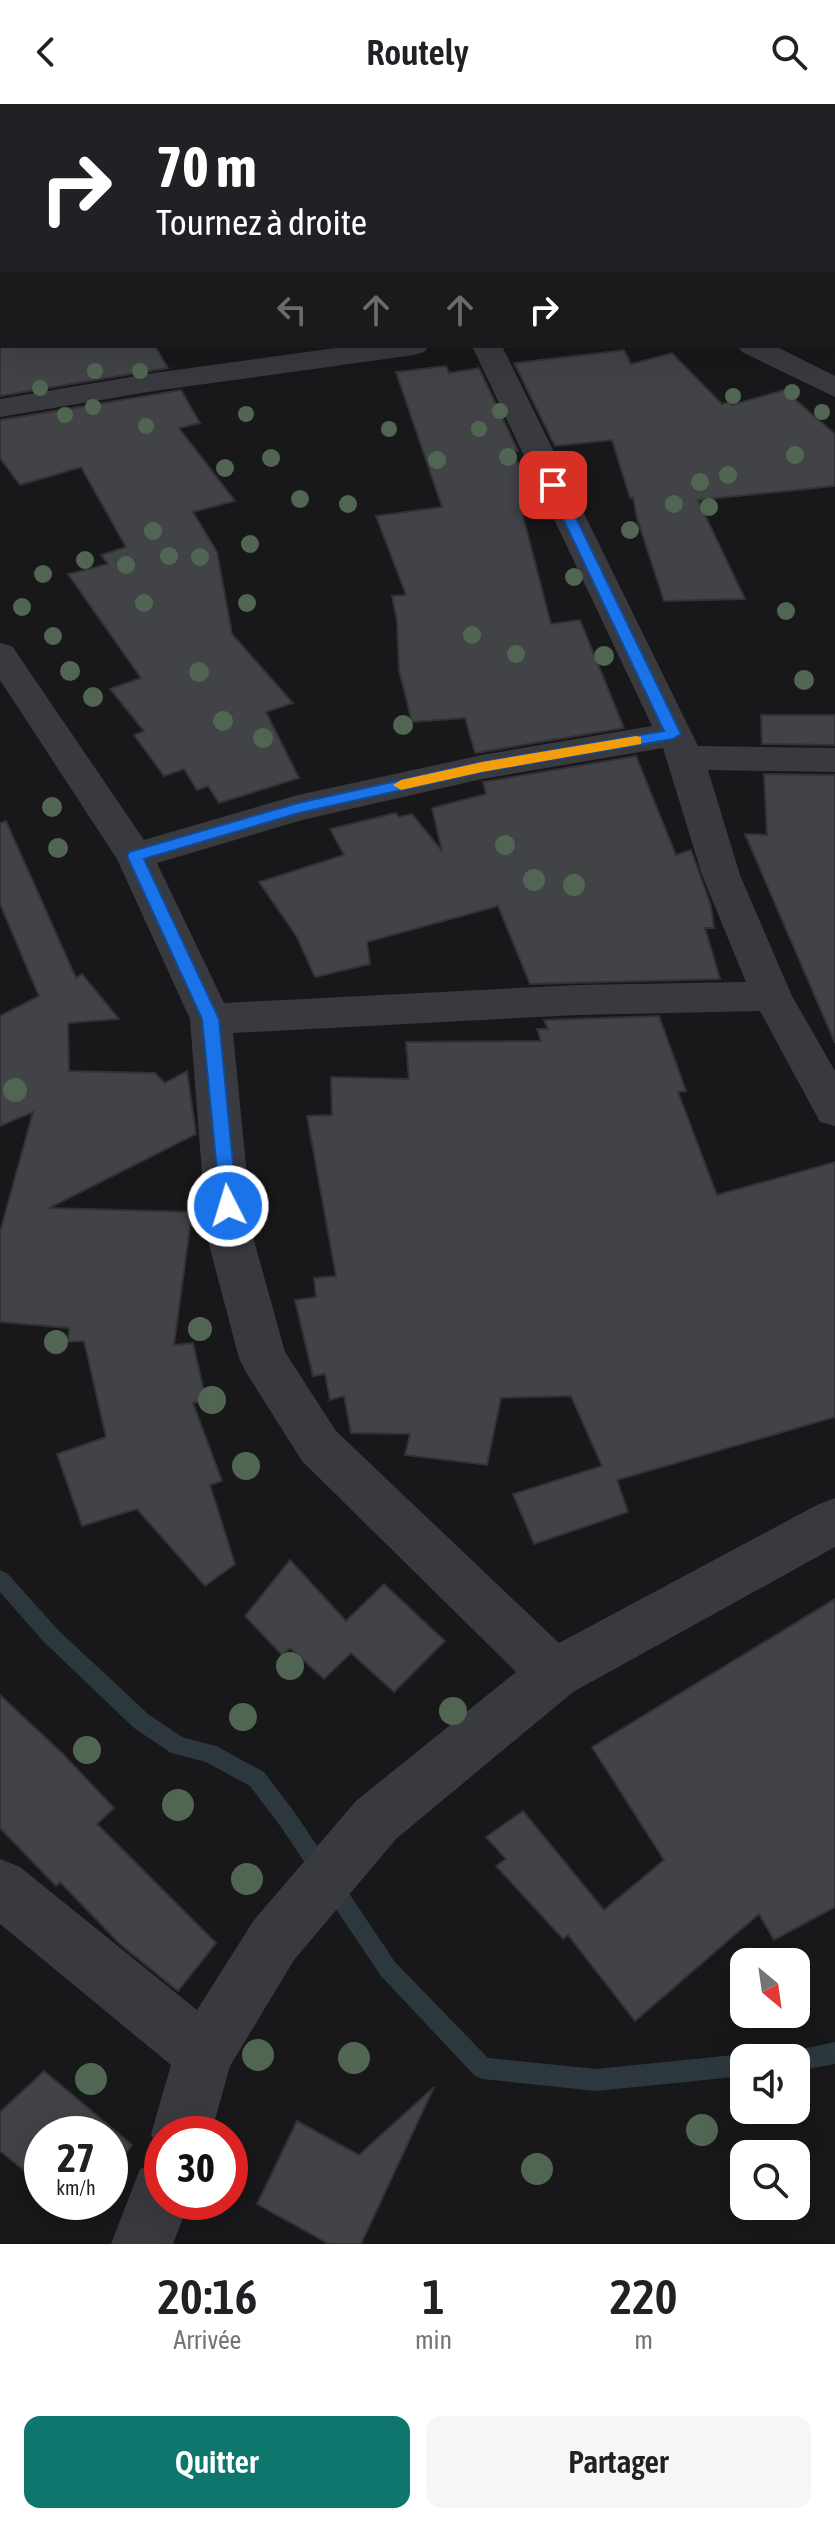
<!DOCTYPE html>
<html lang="fr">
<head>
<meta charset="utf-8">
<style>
	body { margin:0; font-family:"Asap Condensed",sans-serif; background:#f6f6f6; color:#202124; height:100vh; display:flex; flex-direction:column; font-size:30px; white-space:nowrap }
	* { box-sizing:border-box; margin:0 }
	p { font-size:26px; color:#757577 }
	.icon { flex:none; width:44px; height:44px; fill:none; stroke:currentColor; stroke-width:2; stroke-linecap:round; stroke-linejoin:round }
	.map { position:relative; height:2140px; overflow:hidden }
	.side { display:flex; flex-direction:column; background:#fff; flex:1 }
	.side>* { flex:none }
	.guide { position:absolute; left:0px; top:0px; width:836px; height:244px; box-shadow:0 8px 32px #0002; background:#202124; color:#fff; overflow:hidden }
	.needle { width:52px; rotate:151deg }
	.fabs { position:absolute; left:730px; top:1844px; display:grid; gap:16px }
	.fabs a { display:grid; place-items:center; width:80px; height:80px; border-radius:16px; background:#fff; box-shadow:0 8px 32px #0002; font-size:40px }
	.speed { position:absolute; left:24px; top:2012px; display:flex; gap:16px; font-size:40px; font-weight:700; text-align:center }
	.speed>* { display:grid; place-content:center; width:104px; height:104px; border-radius:50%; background:#fff; box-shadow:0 8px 32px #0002; line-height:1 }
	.speed small { font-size:20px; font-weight:400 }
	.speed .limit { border:12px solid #d22; background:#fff; color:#111 }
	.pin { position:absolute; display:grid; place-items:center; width:68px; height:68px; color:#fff; margin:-34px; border-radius:16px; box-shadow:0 4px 12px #0006 }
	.me { position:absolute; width:88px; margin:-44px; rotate:355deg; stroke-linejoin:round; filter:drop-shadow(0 0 6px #0008) }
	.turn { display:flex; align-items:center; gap:28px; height:168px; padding:0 24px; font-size:36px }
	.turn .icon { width:104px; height:104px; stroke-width:2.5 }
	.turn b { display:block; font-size:56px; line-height:68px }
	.lanes { display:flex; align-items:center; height:76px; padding:0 24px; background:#0003; justify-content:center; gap:40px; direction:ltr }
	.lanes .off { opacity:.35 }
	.eta { display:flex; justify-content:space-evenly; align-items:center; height:136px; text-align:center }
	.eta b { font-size:48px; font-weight:600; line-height:56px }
	.button { display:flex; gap:16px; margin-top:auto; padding:16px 24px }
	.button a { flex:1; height:92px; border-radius:16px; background:#0f766e; color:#fff; font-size:32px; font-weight:600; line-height:92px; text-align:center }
	.button a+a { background:#f6f6f6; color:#202124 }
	header { display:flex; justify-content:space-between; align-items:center; height:104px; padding:0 24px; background:#fff; font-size:36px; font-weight:600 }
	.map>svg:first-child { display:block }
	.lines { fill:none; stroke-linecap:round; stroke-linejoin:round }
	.stream { fill:#2d383e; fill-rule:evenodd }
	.building { fill:#424347; stroke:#323236; stroke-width:2 }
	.minor { fill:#393a3f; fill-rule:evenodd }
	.tree { fill:#516652 }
	.route { fill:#1a73e8; stroke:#114b97; stroke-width:2 }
	.slow { fill:#f59e0b }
</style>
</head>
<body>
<header><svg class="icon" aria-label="back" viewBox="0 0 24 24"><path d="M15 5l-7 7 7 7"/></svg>Routely<svg class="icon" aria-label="search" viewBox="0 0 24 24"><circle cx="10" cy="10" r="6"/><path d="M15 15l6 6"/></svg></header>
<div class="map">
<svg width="835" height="2140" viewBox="0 0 835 2140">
	<rect width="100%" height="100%" fill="#18181a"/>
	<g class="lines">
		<g class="stream">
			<path d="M142,0h10l1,2h-10z"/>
			<path d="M0,1466l7,3 51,57 90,84 34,23 34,9 48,26 31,41 100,149 93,96 108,11 148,-15 8,4h-8v18l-148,15 -113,-12 -8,-3 -94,-100 -100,-149 -31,-41 -44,-24 -35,-9 -37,-25 -90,-86 -44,-50z"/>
			<path d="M835,1938v22l-39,7v-13h-10l2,-6z"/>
		</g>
	</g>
	<g class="building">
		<path d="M0,242h155l13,22 -168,28z"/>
		<path d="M624,246l7,14 41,-11 50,51 7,-2 3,3 52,-15 51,44v52l-137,14 47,99 -81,2 -27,-83 -4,-21 -3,1 -18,-58 -57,6 -41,-83z"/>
		<path d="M446,262l3,7 30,-5 39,83 -6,1 34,60 -23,4 28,108 29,-4 44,108 -149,25 -10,-35 -53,4 -13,-52 -2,-49 -5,-25 14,-1 -30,-79 66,-9 -46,-135z"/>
		<path d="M181,286l19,33 -21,5 56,73 -42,11 24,40 15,82 61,69 -27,9 33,66 -80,25 -11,-17 -11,4 -13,-21 -20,7 -30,-41 10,-4 -34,-42 31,-11 -73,-104 40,-10 -7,-9 25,-8 -45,-80 -61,18 -20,-27v-38z"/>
		<path d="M761,611h74v30l-73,-1z"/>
		<path d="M636,652l40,99 15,-5 20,56 3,22h-9l15,51 -190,5 -32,-78 -131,36 3,22 -55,13 -18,-40 -38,-55 85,-27 -14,-26 66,-16 3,4 13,-3 30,37 -10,-43 54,-14 -3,-12z"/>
		<path d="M764,670l71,1v268l-90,-209 22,1z"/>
		<path d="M6,717l70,157 6,-4 37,45 -51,4 1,48 86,2 10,10 22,-12 9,63 -147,74 143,4 -18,133 19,-2 13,57 -13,3 29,78 -12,4 25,79 -30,22 -68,-77 -55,17 -25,-72 49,-17 -22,-96 -16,1 1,-14 -69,-6v-90l33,-120 -33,14v-110l39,-20 -39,-92v-81z"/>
		<path d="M659,912l27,75 -8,1 39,103 118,-33v255l-218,63 11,32 -94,32 -21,-50 89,-28 -31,-70 -70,2 -14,67 -82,-10 5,-21 -59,-1 -7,-37 -14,4 -5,-26 -12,2 -18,-76 21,-3 -2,-19 22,-2 -29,-160 25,-1 -1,-38 78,2 -3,-37 135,-1 -4,-12h11l-4,-9z"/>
		<path d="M290,1456l56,61 38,-37 61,57 -51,51 -43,-39 -27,26 -34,-31 -8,7 -37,-39z"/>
		<path d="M835,1495v308l-61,33 -15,-26 -124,107 -67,-86 -5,4 -67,-73 10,-7 -20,-22 37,-26 81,99 60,-50 -72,-113z"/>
		<path d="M0,1591l63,59 51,54 -17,16 119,119 -38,48 -58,-47 -60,-62 -4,4 -56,-58z"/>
		<path d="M44,1967l88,74 -22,31v-42h-68v51l-42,-34v-39z"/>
		<path d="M434,1983l-73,157h-32l-72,-40 40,-83 62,34z"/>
	</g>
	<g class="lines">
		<g class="minor">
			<path d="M108,0h26l1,2h-26z"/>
			<rect x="511" y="0" width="26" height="2"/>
			<rect x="834" y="6" width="1" height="16"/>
			<path d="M835,136v17h-1v-17z"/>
			<path d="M1,149h1v16h-2z"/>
			<path d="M350,242h79l-5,6 -10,3 -260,36 -154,26v-18l154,-26z"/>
			<path d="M472,242h30l196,400 137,2v24l-127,-2 32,105 52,121 43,75v55l-15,-4 -60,-111 -183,4 -344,18 20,204 32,115 51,79 223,212 258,-138 18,-7v49l-262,145 -177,147 -102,121 -64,106 -19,68h-49v23l-11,-23 20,-69 -171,-141v-65l20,8 177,143 57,-90 102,-119 160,-129 -214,-211 -56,-89 -7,-14 -32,-121 -17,-218 -73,-160 -117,-179v-37l12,3 132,194 154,-45 184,-40 170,-29zM663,644l39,127 44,107 -169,3 -353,18 -67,-140 145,-43 180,-41z"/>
			<path d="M737,242h38l60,30v21l-93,-45z"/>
			<path d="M162,2056v42h27l-16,42h-62l29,-75z"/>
		</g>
	</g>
	<g class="tree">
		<circle cx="95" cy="267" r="8"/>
		<circle cx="140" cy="267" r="8"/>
		<circle cx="40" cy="284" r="8"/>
		<circle cx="792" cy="288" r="8"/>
		<circle cx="733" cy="292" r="8"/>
		<circle cx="93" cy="303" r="8"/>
		<circle cx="500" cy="307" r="8"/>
		<circle cx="822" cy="308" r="8"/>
		<circle cx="246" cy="310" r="8"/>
		<circle cx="65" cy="311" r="8"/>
		<circle cx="146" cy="322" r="8"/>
		<circle cx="389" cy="325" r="8"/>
		<circle cx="479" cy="325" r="8"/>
		<circle cx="795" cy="351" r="9"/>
		<circle cx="508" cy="353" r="9"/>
		<circle cx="271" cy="354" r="9"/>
		<circle cx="437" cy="356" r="9"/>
		<circle cx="225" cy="364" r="9"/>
		<circle cx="728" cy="371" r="9"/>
		<circle cx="700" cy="378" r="9"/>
		<circle cx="300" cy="395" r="9"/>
		<circle cx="348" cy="400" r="9"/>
		<circle cx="674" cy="400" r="9"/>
		<circle cx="709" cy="403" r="9"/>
		<circle cx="630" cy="426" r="9"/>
		<circle cx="153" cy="427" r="9"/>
		<circle cx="250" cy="440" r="9"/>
		<circle cx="169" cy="452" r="9"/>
		<circle cx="200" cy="453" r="9"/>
		<circle cx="85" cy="456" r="9"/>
		<circle cx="126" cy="461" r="9"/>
		<circle cx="43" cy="470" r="9"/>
		<circle cx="574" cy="473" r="9"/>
		<circle cx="144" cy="499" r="9"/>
		<circle cx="247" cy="499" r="9"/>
		<circle cx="22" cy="503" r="9"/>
		<circle cx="786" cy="507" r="9"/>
		<circle cx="472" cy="531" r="9"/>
		<circle cx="53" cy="532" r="9"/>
		<circle cx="516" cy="550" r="9"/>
		<circle cx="604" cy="552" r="10"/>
		<circle cx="70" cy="567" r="10"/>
		<circle cx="199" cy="568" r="10"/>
		<circle cx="804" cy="576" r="10"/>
		<circle cx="93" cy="593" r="10"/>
		<circle cx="223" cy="617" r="10"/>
		<circle cx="403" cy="621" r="10"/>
		<circle cx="263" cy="634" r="10"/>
		<circle cx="52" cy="703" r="10"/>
		<circle cx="505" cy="741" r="10"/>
		<circle cx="58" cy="744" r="10"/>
		<circle cx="534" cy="776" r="11"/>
		<circle cx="574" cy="781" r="11"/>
		<circle cx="15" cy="986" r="12"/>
		<circle cx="200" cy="1225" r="12"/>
		<circle cx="56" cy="1238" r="12"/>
		<circle cx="212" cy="1296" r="14"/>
		<circle cx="246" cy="1362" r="14"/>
		<circle cx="290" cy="1562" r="14"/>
		<circle cx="453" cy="1607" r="14"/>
		<circle cx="243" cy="1613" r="14"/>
		<circle cx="87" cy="1646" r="14"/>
		<circle cx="178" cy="1701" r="16"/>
		<circle cx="247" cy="1775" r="16"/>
		<circle cx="258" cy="1951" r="16"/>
		<circle cx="354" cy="1954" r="16"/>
		<circle cx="91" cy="1975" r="16"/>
		<circle cx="702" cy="2026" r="16"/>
		<circle cx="537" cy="2065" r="16"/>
	</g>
	<path class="route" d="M553,377l7,4 121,249 -8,5 -191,33 -183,41 -155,46 75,160 18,187 -3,5h-13l-19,-192 -75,-163 2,-4 169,-49 184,-41 182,-31 -117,-246z"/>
	<path class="slow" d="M636,632l5,1v7l-159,28 -81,18 -8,-5 8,-5 81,-18z"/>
</svg>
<div class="fabs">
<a><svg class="needle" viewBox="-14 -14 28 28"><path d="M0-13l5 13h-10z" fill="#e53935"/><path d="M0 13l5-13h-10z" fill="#757577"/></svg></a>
<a><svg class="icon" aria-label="sound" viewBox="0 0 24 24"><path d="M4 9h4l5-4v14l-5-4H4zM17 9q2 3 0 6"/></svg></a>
<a><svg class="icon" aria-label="search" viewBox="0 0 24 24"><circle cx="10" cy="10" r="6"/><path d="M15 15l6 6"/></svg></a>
</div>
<div class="speed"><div>27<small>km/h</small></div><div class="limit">30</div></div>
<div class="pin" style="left:553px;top:381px;background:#d93025"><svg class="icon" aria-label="arrive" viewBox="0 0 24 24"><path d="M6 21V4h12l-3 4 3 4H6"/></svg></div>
<svg class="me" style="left:228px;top:1102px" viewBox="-20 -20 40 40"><circle r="17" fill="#1a73e8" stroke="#fff" stroke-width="3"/><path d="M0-11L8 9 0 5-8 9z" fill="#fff"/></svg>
<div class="guide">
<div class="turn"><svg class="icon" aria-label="right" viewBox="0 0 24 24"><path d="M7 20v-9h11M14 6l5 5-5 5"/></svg><div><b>70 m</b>Tournez à droite</div></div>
<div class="lanes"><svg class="icon off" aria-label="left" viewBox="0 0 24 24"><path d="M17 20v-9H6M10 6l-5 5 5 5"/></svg><svg class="icon off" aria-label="ahead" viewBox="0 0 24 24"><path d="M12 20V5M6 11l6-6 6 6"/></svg><svg class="icon off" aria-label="ahead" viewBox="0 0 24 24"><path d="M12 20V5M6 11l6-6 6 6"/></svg><svg class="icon" aria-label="right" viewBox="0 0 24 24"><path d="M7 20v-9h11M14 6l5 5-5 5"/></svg></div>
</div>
</div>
<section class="side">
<div class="eta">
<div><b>20:16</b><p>Arrivée</p></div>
<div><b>1</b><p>min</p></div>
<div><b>220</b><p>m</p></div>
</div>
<div class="button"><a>Quitter</a><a>Partager</a></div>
</section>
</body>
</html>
